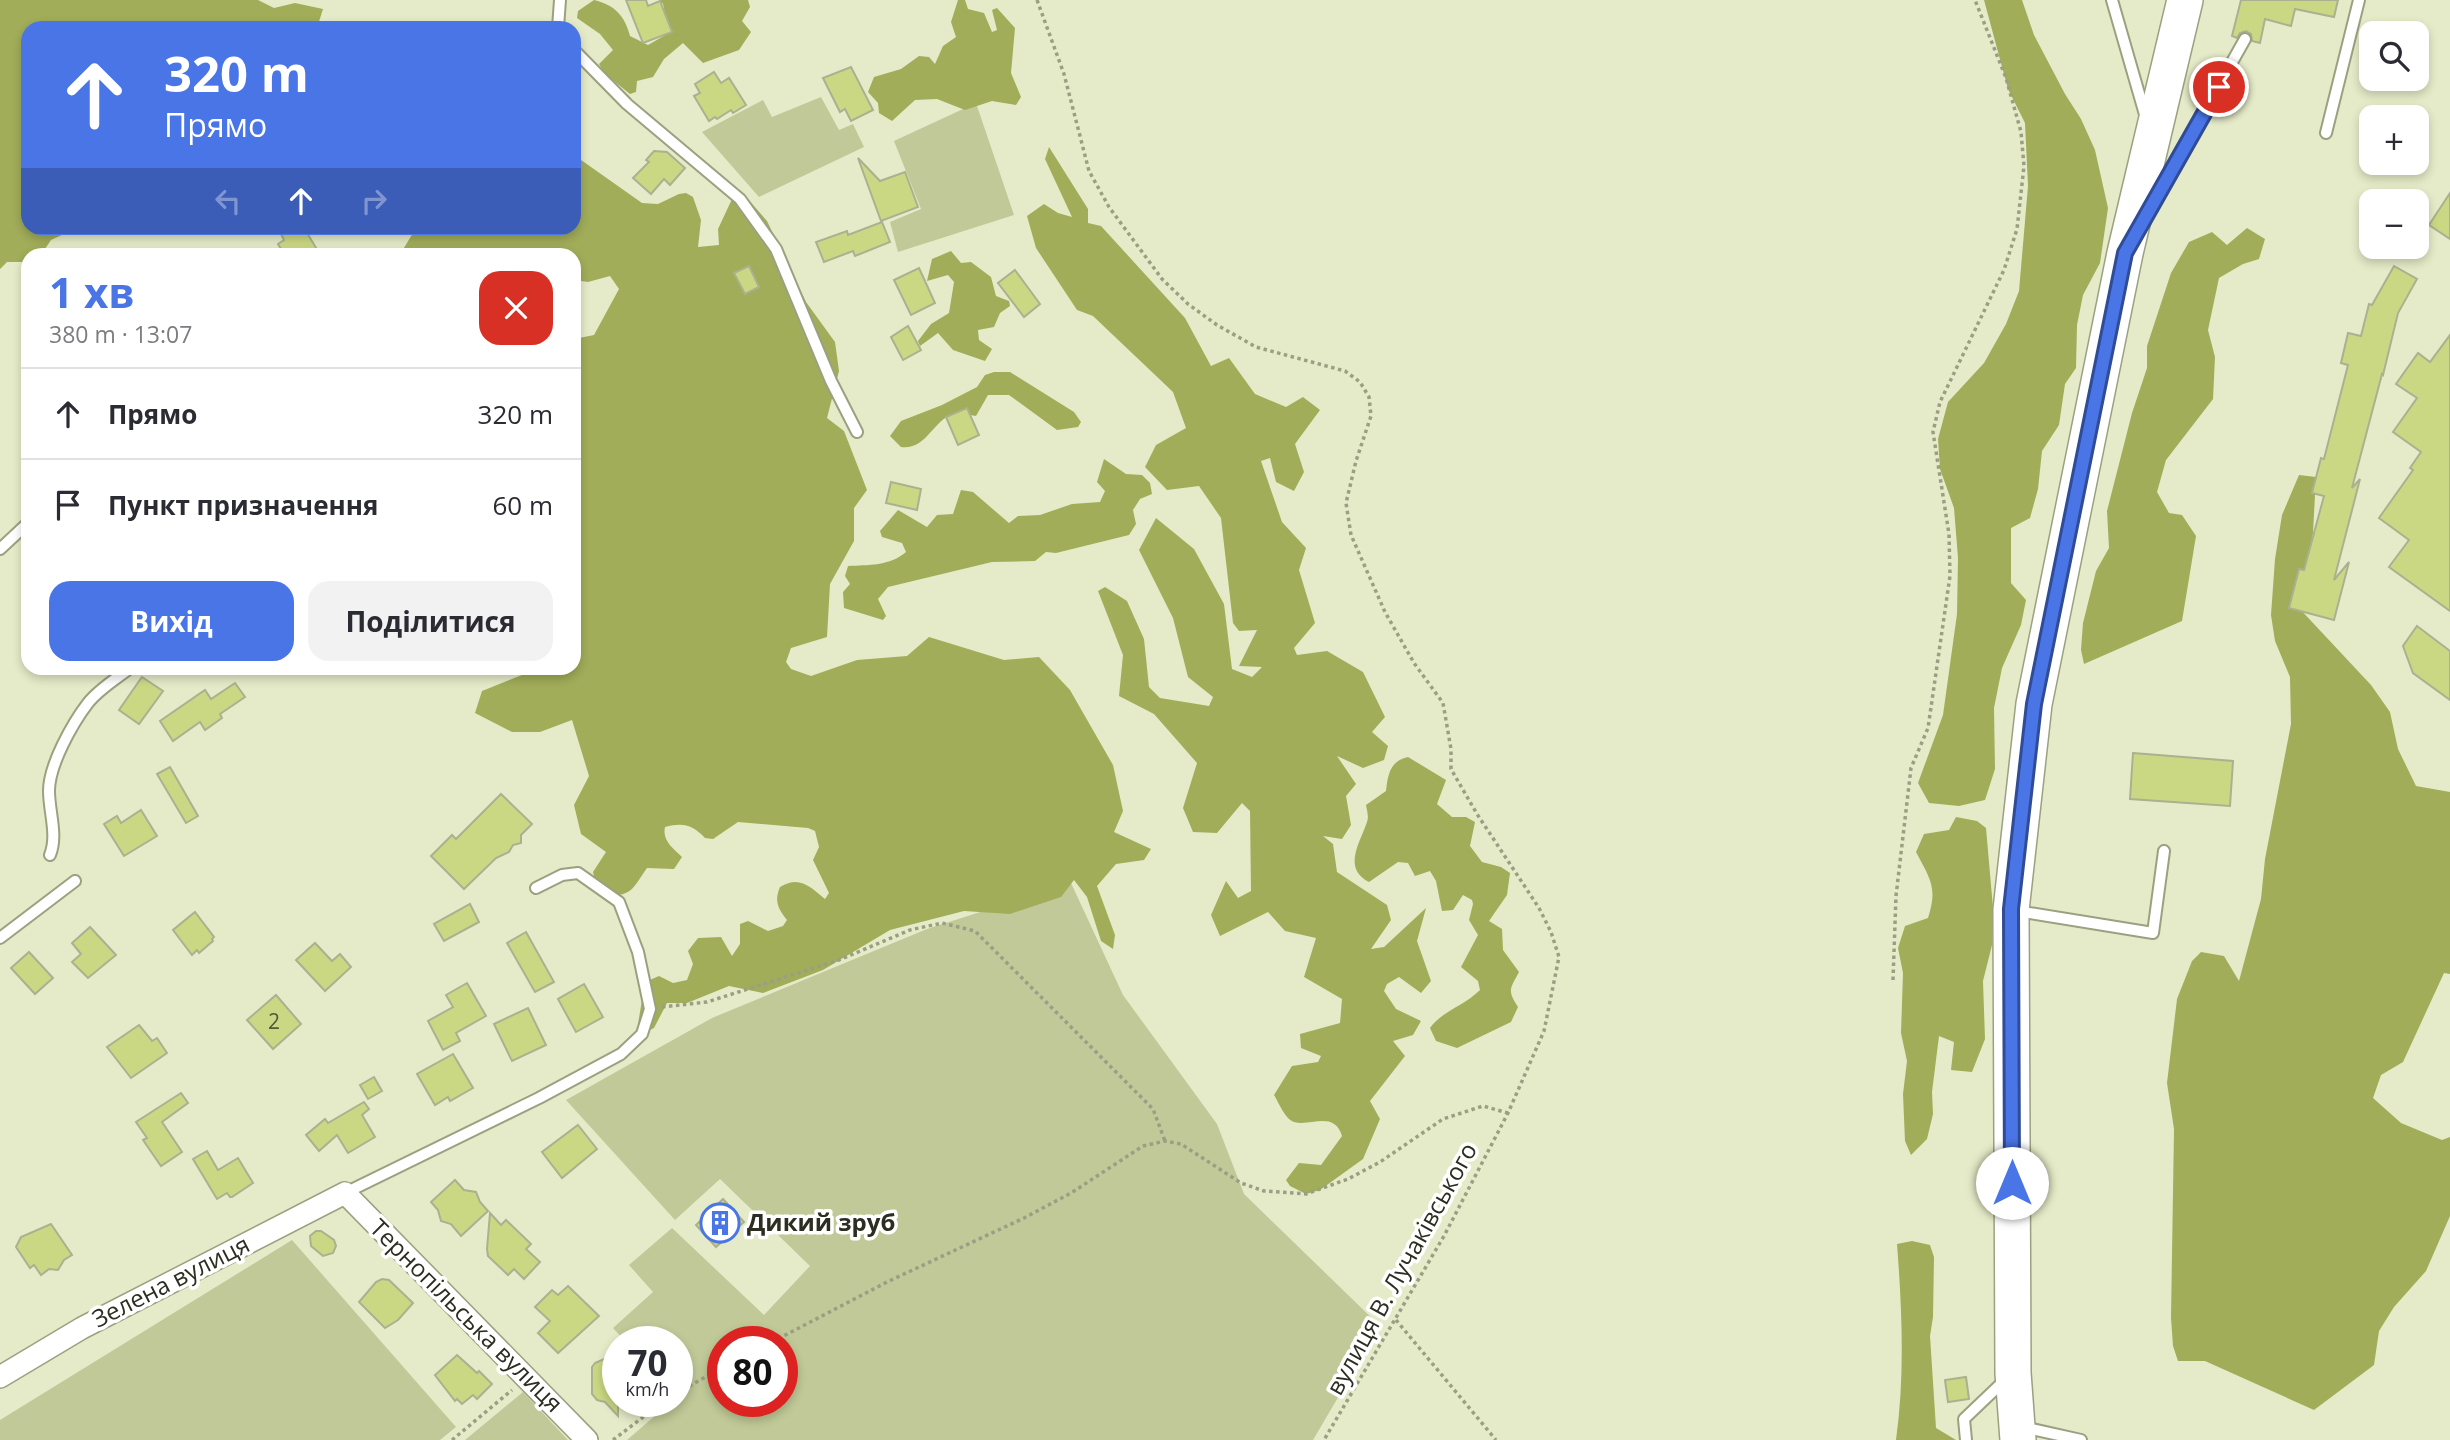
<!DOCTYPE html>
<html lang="uk">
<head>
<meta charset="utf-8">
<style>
	body { margin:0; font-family:"Open Sans",sans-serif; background:#f2f2f3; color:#2b2b33; height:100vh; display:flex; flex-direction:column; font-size:26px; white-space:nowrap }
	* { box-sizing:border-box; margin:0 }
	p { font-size:23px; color:#7c7c81 }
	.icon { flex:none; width:38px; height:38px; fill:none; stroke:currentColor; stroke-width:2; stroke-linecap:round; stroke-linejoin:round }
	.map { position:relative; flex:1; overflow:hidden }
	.panel { position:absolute; left:21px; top:248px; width:560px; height:427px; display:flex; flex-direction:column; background:#fff; border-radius:21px; box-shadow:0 4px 10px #0003 }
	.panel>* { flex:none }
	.guide { position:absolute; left:21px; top:21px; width:560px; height:214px; border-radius:21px; box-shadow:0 4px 10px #0003; background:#4a75e7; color:#fff; overflow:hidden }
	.controls { position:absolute; left:2359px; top:21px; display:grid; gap:14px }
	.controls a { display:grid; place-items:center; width:70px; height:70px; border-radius:14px; background:#fff; box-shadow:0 4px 10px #0003; font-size:35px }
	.speed { position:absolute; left:602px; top:1326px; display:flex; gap:14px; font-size:35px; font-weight:700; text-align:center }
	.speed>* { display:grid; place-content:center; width:91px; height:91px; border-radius:50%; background:#fff; box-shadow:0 4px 10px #0003; line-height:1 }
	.speed small { font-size:18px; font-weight:400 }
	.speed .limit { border:10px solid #d22; background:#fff; color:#111 }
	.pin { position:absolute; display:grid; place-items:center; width:60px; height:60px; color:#fff; margin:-30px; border:4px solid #fff; border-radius:50%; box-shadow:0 2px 7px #0007 }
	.me { position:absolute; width:77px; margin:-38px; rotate:0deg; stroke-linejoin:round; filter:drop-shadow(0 0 5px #0008) }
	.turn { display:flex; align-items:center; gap:24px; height:147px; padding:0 28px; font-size:32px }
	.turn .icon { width:91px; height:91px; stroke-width:2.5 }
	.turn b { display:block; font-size:49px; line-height:60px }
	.lanes { display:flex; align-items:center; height:66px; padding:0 28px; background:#0003; justify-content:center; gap:35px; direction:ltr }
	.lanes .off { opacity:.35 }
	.round { display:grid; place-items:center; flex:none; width:74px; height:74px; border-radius:21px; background:#f2f2f3 }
	.head { display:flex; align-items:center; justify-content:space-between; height:119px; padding:0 28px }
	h1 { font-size:42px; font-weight:700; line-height:52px; color:#4a75e7 }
	.button { display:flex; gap:14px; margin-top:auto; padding:14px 28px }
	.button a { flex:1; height:80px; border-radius:21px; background:#4a75e7; color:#fff; font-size:28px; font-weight:700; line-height:80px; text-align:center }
	.button a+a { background:#f2f2f3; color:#2b2b33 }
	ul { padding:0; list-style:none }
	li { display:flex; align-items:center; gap:21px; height:91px; padding:0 28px; border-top:2px solid #e1e1e2 }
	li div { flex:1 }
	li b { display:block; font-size:26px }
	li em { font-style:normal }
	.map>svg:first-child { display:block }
	.green { fill:#c0c997; fill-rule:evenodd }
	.forest { fill:#a1ad59 }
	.building { fill:#cbd883; stroke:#abb190; stroke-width:2 }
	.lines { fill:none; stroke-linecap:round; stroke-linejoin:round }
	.service-casing { stroke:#9ba180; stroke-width:14 }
	.minor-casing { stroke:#9ba180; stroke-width:24 }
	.trunk-casing { stroke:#9ba180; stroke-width:38 }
	.path { stroke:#9a9f84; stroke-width:3.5; stroke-dasharray:3.5 3.5; stroke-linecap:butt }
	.service { stroke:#fff; stroke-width:10 }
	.minor { stroke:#fff; stroke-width:21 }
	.trunk { stroke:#fff; stroke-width:35 }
	.route-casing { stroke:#304c96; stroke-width:18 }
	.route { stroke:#4a75e7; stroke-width:12 }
	.labels { text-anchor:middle; stroke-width:7; stroke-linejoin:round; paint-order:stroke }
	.number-label { font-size:21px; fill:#535839 }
	.poi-label { font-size:24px; font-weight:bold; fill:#2b2e20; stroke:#fff; text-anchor:start }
	.street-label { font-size:24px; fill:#2b2e20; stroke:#fff }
</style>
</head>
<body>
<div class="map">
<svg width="2450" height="1440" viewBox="0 0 2450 1440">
	<rect width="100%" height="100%" fill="#e5ebc8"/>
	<g class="green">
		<path d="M821,97l18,33 14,-6 11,23 -105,50 -57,-65 61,-32 9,17z"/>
		<path d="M976,103l38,112 -116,37 -8,-30 31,-13 -27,-68z"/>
		<path d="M1071,883l52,112 94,129 27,70 136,132 -67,114h-686l44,-38h6v-60h-51l-13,-14 40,-36 -24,-27 43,-37 92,87 46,-49 -90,-87 -45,41 -109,-120 146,-82 215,-89zM723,1342h59v60h-59z"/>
		<path d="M292,1240l164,187 -16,13h-440v-20z"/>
		<path d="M523,1392l45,48h-103z"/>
	</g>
	<g class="forest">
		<path d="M0,0h258l16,8 21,-5 28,6 -6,19h-289v200h49l-26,12 -10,15 -13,1v6h-21l-7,7z"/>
		<path d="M594,0c21,5 31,16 36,36l18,9 21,-12 -6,-29 -4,-4h89l2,7 -8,14 9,11 -12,18 -36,13 -20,-20 -19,16 -11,18 -16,4 -1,11 -6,2 -26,-21 -5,-9 14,-14 -13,-16 -23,-16 1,-7z"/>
		<path d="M958,0h7l3,9 16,4 8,19 5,-2 -5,-20 5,-2 18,20 -4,45 10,24 -5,8 -24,-4 -27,9 -28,-11 -22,1 -23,21 -13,-8 -1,-10 -10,-11 6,-15 27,-8 18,-13 10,1 6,7 8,-18 13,-9 -5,-15z"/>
		<path d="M1984,0h38l12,35 31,59 16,25 14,31 13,58 -8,55 -17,32 -6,30 -1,43 -11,16 -6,41 -17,26 -4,38 -8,29 -19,10v55l15,17 -5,25 -19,43 -8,40 1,61 -10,31 -26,6 -30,-3 -11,-20 25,-68 14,-101 1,-56 -4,-50 -14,-39 -2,-30 10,-37 36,-39 22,-39 13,-33 9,-105 -3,-63 -17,-34z"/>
		<path d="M1049,147l39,62v14l13,3 84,92 26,48 18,-8 26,36 31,13 17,-10 17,13 -25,34 9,28 -10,19 -18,-9 -6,-24 -9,3 21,61 24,26 -7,22 16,53 -21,25 3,7 30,-4 36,21 22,45 -13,15 16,14 -4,14 -21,8 -26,-12 19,28 -10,12 5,29 -9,14 -19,-3 10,8 4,28 50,33 4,15 -20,29 13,-2 42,-39 -9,33 14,40 -10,12 -22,-16 -12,7 -3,7 12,18 25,12 -8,14 -20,6 12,15 -35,45 10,18 -17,40 -43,31 -14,4 -16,-8 -4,-6 13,-17 22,2 21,-29c-8,-26 -32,-9 -48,-14 -9,-3 -15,-19 -20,-27l18,-29 26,-4 3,-6 -20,-8 -1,-14 40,-11 2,-24 -38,-22 12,-39 -31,-7 -17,-19 -48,24 -9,-21 15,-34 12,17 13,-7 -1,-80 -8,-8 -25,30 -24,-1 -10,-24 14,-45 -43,-49 -35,-18 4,-41 -25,-64 7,-4 22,14 17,38 5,48 11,11 49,8 4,-9 -25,-20 -15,-59 -34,-68 17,-32 38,31 30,55 8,65 20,8 10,-10 -23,-1 18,-36 -18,1 -6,-8 -12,-105 -22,-32 -32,4 -22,-23 11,-22 30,-17 -13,-36 -80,-76 -16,-6 -41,-62 -9,-32 17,-12 14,9 14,4 -27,-58z"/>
		<path d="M574,155l68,48 16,1 21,-10 7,-1 7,4 8,23 -3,27 21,-2 -1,-16 14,-30 15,-1 20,23 39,81 29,40 4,29 -12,47 17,13 23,59 -13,18v33l-24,43 -3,53 -36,11 -5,14 5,7 20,7 46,-16 50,-4 22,-19 75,23 35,-3 31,33 43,75 10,46 -9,21 37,17 -7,11 -28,4 -19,22 18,49 -2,14 -12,-8 -14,-44 -13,-17 -13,17 -51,17 -46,-3 -74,19 -67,40 -60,23 -34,-7 -42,17h-20l-13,25 -12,6 -5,-4 8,-48 14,-6 14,7 14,-3 6,-16 -5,-13 10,-13 23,-1 11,19 8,-12v-20l8,-3 20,10 15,-5 4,-6c-9,-11 -13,-19 -7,-33 20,-12 30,0 45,12l4,-6 -16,-33 6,-13 -4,-16 -7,-3 -70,-6 -25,17 -8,-1c-12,-13 -22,-16 -40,-11 -3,14 8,21 17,30l-8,12 -27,-1c-16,23 -14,27 -44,29l-5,-5 -5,-20 13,-20 -25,-18 -7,-29 15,-29 -17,-56 -32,12h-28l-37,-19 7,-22 40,-16 -1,-6 53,-1v-329l20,-4 25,-46 -9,-13 -22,6 -14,-2v-24h-175l17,-28h158z"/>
		<path d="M2247,228l18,11 -6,20 -16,5 -24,14 -11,52 7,27 -2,42 -47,61 -9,32 12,21 13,2 14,21 -14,85 -98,43 -3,-14 2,-27 13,-52 13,-23 -2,-37 25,-98 15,-45v-22l24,-73 18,-31 23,-10 15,13z"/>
		<path d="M951,251l10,12 10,-1 20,15 5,19 13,5 1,5 -10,7 -6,14 -16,3 1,10 13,9 -7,12 -32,-11 -15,-17 -18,13 -2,-5 13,-17 18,-11 5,-31 -6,-7 -21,6 5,-22z"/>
		<path d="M994,372h16l64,40 7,10 -3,5 -21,3 -48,-35h-21l-12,21c-8,-1 -16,-4 -23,-2 -21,7 -26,36 -52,33l-11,-11 11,-15 41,-16 35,-18 8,-12z"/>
		<path d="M1104,459l22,15 16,1 8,8 2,11 -12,5 -7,11 3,14 -7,11 -73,18 -10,-1 -11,9 -43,1 -104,25 -10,12 8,17 -3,4 -39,-12 -1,-16 7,-8 -5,-8 3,-10c20,-1 42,0 58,-14l-4,-9 -20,-6 -2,-6 18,-21 29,17 10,-12 16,-1 8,-24 12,2 36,31 9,-7 22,-1 32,-11 28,-2 5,-11 -8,-9z"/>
		<path d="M2299,475l17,2 -3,56 -14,75 72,77 19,27 8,37 18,37 34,6v182l-6,-1 -41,89 -22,13 -8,23 28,25 41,17 8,-3v79l-24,55 -32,36 -15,24 -5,34 -60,45 -109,-49h-27l-5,-15 -2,-28 3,-189 -7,-46 10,-84 15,-38 9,-9 23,4 15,25 22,-82 4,-40 26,-135 -1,-47 -15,-36 -4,-26 4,-56 7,-44z"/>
		<path d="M1408,757l38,23 -9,24 15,13h14l9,5 -5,24 12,16 19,5 9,6 -3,22 -18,26 13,8 1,21 16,22c-9,17 -12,18 -1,35l-7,15 -54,26 -21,-7 -6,-13c12,-17 34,-22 50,-38l-2,-9 -17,-14 17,-32 -9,-15 4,-16 -1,-4 -9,-5 -10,15 -11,1 -6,-30 -6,-10 -15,5 -7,-13 -10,-1 -29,20c-27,-14 -9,-39 -2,-60 2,-5 0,-11 -1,-17l20,-14c2,-17 4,-30 22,-34z"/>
		<path d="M1956,817l21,4 9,7 7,80 -1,37 -9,36 2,58 -13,33 -21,-2 3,-28 -15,-6 -7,56 1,22 -6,25 -16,16 -6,-14 -2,-47 4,-33 -6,-28 2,-60 -5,-25 7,-22 23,-8c10,-31 2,-39 -12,-66l8,-18 25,-4z"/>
		<path d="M1912,1241l18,4 4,12 -1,60 -3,19 6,92 20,12h-60c9,-64 6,-131 1,-196z"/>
	</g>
	<g class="building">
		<path d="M626,0h20l2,6 12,-5 12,31 -29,11z"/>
		<path d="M2241,0h97l-4,17 -39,-8 -4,17 -26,-7 -5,24 -8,-2 -1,-7 -5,-3 -6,2 -3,5 -5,-2z"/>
		<path d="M851,67l22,43 -22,11 -6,-12 -5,3 -17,-34z"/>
		<path d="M714,72l7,11 8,-5 17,27 -13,8 -2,-3 -14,9 -2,-2 -6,4 -15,-25 6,-3 -5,-9z"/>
		<path d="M654,151l13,1 18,16 -15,17 -6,-6 -13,15 -18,-16 16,-16 -3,-2z"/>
		<path d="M858,158l22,23 25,-9 13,35 -37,14z"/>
		<path d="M2450,193v46l-21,-14z"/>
		<path d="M882,222l8,20 -35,14 -2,-5 -29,11 -8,-20 31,-11 1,4z"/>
		<path d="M292,228h12l17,28h-36l-7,-12 6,-4 -3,-6z"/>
		<path d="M749,266l10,21 -14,7 -11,-21z"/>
		<path d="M2394,266l23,13 -19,34 -15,62 -1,-1 -30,114 8,-9 -26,101 15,-18 -15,58 -45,-12 10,-39 5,1 20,-74 -12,-3 9,-35 3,1 24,-94 -7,-2 7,-30 13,3 8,-32 3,1z"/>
		<path d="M919,268l16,35 -24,12 -17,-35z"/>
		<path d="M1015,270l25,34 -16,13 -26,-34z"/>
		<path d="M908,326l13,24 -18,10 -12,-23z"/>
		<path d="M2450,335v276l-61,-44 20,-27 -30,-22 34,-48 -3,-2 11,-16 -28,-20 24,-34 -21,-14 22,-31 12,9z"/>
		<path d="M967,408l12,27 -21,10 -12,-28z"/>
		<path d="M891,482l30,7 -4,21 -31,-7z"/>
		<path d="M2417,626l33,25v49l-37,-27 -10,-27z"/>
		<path d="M142,677l21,14 -24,33 -20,-14z"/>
		<path d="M235,683l10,14 -25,17 2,4 -17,12 -5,-8 -27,19 -13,-20 45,-31 6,9z"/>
		<path d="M2133,753l100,8 -3,45 -100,-7z"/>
		<path d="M170,767l28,49 -12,7 -29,-49z"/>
		<path d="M501,794l31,30 -11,11v8l-8,2 -4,7 -13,6 -32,31 -33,-33 21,-21 4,4z"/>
		<path d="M141,810l16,26 -33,20 -20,-32 13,-8 4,7z"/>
		<path d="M470,904l9,18 -35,19 -10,-17z"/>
		<path d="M195,912l19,25 -2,2 1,2 -14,12 -2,-3 -5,5 -19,-25z"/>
		<path d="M90,927l26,28 -28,23 -16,-16 9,-8 -9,-11z"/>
		<path d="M526,932l28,50 -19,10 -28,-49z"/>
		<path d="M315,943l17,18 8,-7 11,13 -26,24 -29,-31z"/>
		<path d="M29,952l24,26 -18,16 -24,-26z"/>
		<path d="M467,983l19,33 -30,17 4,8 -17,9 -15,-29 25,-14 -7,-12z"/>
		<path d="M584,984l19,33 -27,15 -18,-33z"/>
		<path d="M276,995l25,29 -28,25 -26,-29z"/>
		<path d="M528,1008l18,37 -34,16 -18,-37z"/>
		<path d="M139,1025l13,16 5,-3 10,15 -36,25 -24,-31z"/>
		<path d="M453,1054l20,34 -23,13 -2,-4 -13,8 -18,-31z"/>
		<path d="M374,1077l8,14 -14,8 -8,-14z"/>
		<path d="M181,1093l7,10 -26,19 20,30 -21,14 -18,-26 4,-2 -11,-16z"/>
		<path d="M364,1102l5,7 -7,6 13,22 -27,16 -11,-18 -18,16 -13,-16 19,-16 3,4z"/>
		<path d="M578,1125l19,24 -35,29 -20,-26z"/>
		<path d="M207,1151l11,19 20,-12 15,25 -21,14h-2l-3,-4 -10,6 -24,-40z"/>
		<path d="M455,1180l9,10 12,2 4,10 8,9 -27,25 -10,-12 -10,-3 -3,-11 -7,-8z"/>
		<path d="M723,1199l21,23 -28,25 -20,-22z"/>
		<path d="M490,1213l11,12 5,-5 25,24 -5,5 14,13 -16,17 -10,-10 -6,6 -20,-19 -1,-7z"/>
		<path d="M51,1224l21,31 -8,5 -6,10 -9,-1 -8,6 -7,-10 -4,3 -14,-21 5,-10z"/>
		<path d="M316,1231h5l13,9 2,6 -3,7 -10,3 -12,-10 -1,-10z"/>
		<path d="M382,1279l7,1 24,23 -15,17 -13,8 -26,-26 17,-20z"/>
		<path d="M568,1286l31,30 -41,37 -20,-20 12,-12 -15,-14 17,-17 6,5z"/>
		<path d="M457,1355l20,18 2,-2 13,13 -15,15 -4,-4 -11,9 -5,-5 -2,2 -20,-26z"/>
		<path d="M604,1359l14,3v54l-13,-14 -8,-2 -5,-6v-27l3,-4z"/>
		<path d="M1966,1377l3,22 -21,3 -3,-22z"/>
	</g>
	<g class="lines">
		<g class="service-casing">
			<g id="service">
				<path d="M2112,0l34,118"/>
				<path d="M558,28l2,-28"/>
				<path d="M574,50l53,54 113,95 36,50 55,132 26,51"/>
				<path d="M2326,133l33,-133"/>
				<path d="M2150,208l95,-169"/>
				<path d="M0,549l28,-26"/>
				<path d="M50,855c8,-20 -1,-43 -1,-64 0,-26 23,-67 39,-88 11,-14 28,-24 42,-35"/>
				<path d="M2017,911l136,22 11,-82"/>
				<path d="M0,938l75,-57"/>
				<path d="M345,1193l194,-95 82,-44 21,-20 8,-25 -12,-57 -19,-50 -41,-29 -16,2 -26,13"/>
				<path d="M2023,1427l58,13"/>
				<path d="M1966,1440l-2,-21 42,-40"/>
			</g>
		</g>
		<g class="minor-casing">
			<path id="minor" d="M0,1377l82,-49 263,-135 242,247"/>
		</g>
		<g class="trunk-casing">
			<path id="trunk" d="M2018,1440l-5,-67 -2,-463 23,-206 91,-451 60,-253"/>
		</g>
		<g class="path">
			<path d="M1037,0l27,74 25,97 20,36 53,72 26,25 29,21 39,22 89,24 15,11 9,15 2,19 -15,45 -10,42 5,32 34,77 29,51 29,40 8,46v20l26,45 62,94 12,24 8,25 -15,74 -36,82 -64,123 -120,204"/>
			<path d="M1893,980l3,-84 15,-128 17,-40 22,-152 -1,-42 -16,-102 7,-30 64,-132 13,-41 7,-63 -3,-34 -15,-54 -31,-78"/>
			<path d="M662,1007l45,-5 132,-42 71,-30 32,-7 33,8 178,178 12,32"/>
			<path d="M1396,1320l100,120"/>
			<path d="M772,1342l115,-60 137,-64 47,-25 72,-47 22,-5 16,3 60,39 23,8 42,3 42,-15 32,-17 63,-43 40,-13 25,7"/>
			<path d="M677,1393l46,-26"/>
			<path d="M452,1440l60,-50"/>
			<path d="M613,1440l50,-38"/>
		</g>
		<use href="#service" class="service"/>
		<use href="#minor" class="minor"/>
		<use href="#trunk" class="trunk"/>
	</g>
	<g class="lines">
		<g class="route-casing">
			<path id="route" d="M2012,1183l-1,-274 23,-205 91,-451 94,-166"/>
		</g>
		<use href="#route" class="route"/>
	</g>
	<defs>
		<g id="building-ring" transform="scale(2.0125)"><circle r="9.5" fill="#fff" stroke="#4a75e7" stroke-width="1.5"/><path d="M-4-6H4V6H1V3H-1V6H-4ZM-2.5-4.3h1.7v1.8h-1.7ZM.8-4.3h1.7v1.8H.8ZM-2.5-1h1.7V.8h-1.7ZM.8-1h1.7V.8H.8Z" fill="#4a75e7"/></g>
	</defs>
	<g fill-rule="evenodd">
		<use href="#building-ring" x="720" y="1223"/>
	</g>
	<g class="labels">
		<g class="number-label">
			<text x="274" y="1029">2</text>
		</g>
		<g class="poi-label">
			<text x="747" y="1231">Дикий зруб</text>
		</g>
		<g class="street-label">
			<text transform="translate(1402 1269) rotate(-61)" y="8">вулиця В. Лучаківського</text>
			<text transform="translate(171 1282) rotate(-27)" y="8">Зелена вулиця</text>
			<text transform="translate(466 1316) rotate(45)" y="8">Тернопільська вулиця</text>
		</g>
	</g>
</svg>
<div class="controls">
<a><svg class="icon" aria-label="search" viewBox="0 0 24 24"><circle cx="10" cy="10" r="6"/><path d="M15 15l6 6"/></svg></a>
<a>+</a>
<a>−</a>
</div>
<div class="speed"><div>70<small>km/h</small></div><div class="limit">80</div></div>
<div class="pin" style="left:2219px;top:87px;background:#d93025"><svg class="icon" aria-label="arrive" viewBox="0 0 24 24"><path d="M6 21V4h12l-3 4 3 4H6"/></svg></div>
<svg class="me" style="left:2012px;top:1183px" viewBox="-20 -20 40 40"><circle r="19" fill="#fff"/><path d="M0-13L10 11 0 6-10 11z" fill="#4a75e7"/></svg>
<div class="guide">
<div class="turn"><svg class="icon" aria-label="ahead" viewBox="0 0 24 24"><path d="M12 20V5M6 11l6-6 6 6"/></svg><div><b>320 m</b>Прямо</div></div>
<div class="lanes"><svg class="icon off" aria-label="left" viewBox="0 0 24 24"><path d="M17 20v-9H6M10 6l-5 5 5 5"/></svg><svg class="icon" aria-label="ahead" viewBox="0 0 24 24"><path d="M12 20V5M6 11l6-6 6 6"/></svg><svg class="icon off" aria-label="right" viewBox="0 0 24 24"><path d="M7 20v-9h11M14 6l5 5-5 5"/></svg></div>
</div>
<section class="panel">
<div class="head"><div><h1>1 хв</h1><p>380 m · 13:07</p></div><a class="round" style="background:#d93025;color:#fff"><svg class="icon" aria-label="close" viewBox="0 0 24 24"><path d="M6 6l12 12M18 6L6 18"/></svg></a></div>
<ul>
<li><svg class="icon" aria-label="ahead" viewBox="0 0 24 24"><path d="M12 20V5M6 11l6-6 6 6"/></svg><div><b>Прямо</b></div><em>320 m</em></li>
<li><svg class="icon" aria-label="arrive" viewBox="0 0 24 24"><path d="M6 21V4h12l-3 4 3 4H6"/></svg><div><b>Пункт призначення</b></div><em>60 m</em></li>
</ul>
<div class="button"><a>Вихід</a><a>Поділитися</a></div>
</section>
</div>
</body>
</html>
